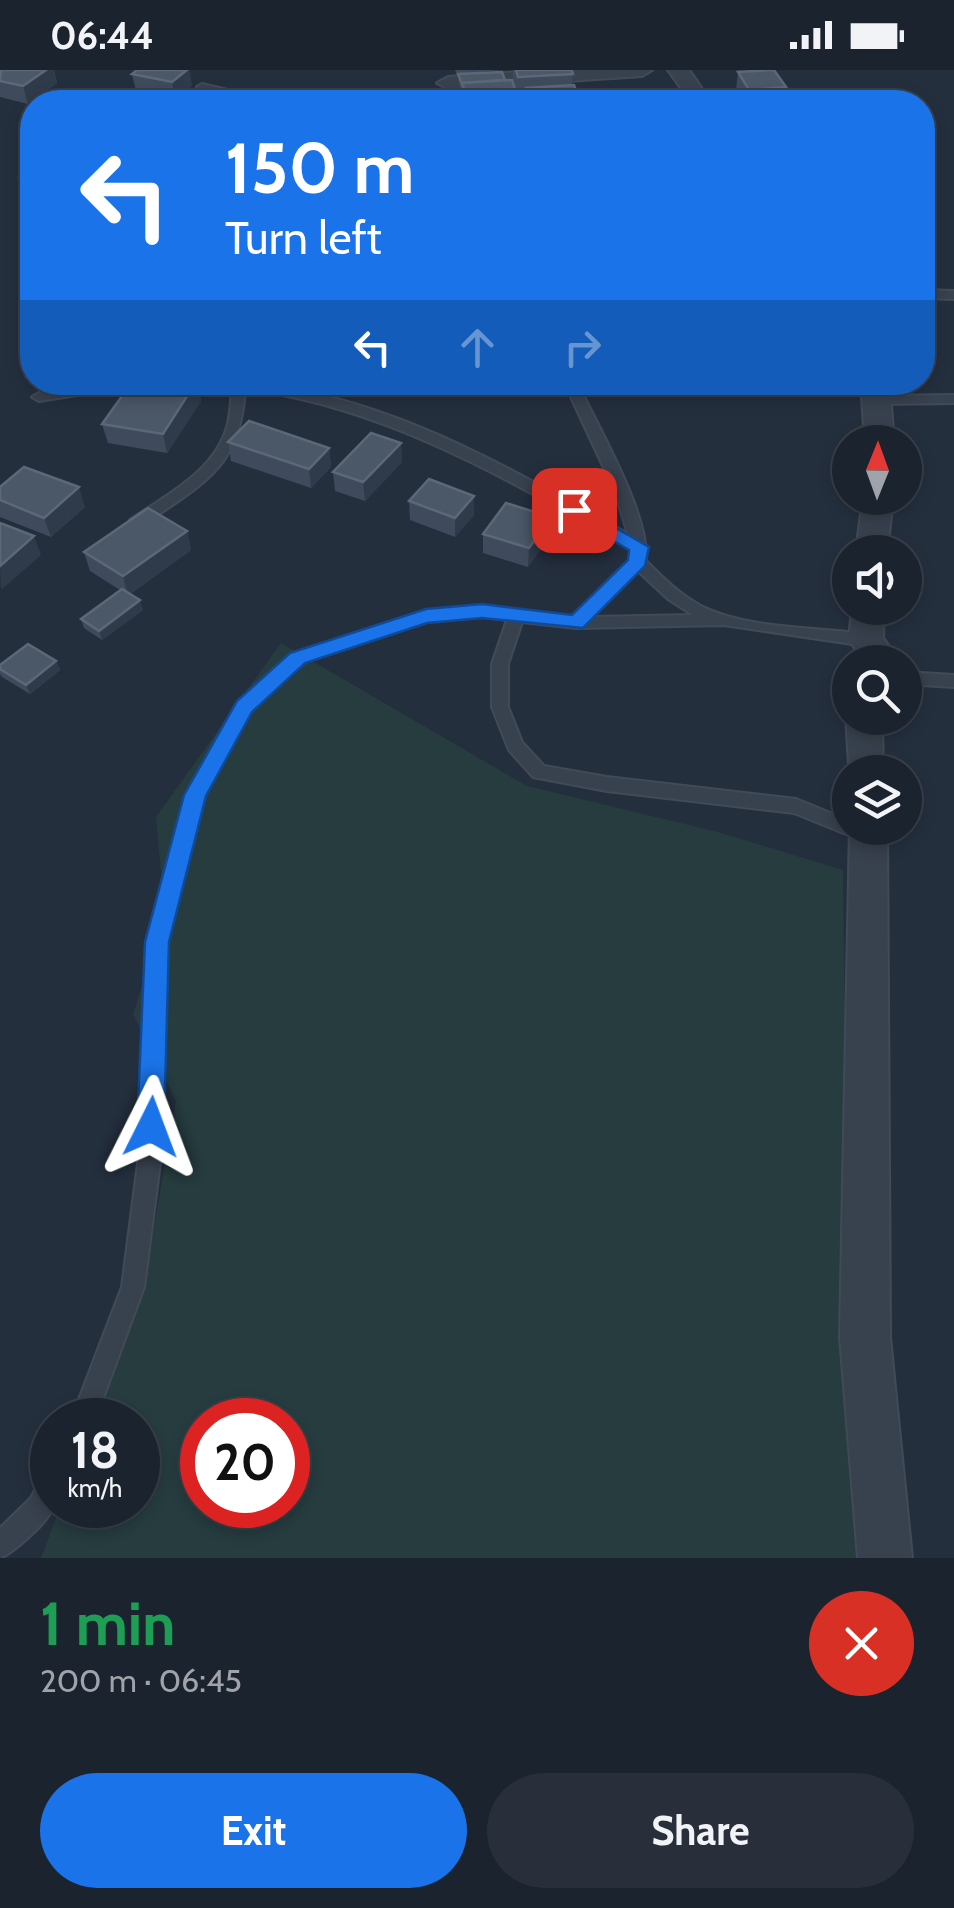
<!DOCTYPE html>
<html lang="en">
<head>
<meta charset="utf-8">
<style>
	body { margin:0; font-family:Cabin,sans-serif; background:#282f3a; color:#f1f3f6; height:100vh; display:flex; flex-direction:column; font-size:38px; white-space:nowrap }
	* { box-sizing:border-box; margin:0 }
	p { font-size:32px; color:#a0a4aa }
	.icon { flex:none; width:55px; height:55px; fill:none; stroke:currentColor; stroke-width:2; stroke-linecap:round; stroke-linejoin:round }
	.map { position:relative; height:1488px; overflow:hidden }
	.panel { display:flex; flex-direction:column; background:#1b232e; flex:1 }
	.panel>* { flex:none }
	.hud { position:absolute; left:20px; top:20px; width:915px; height:305px; border-radius:40px; box-shadow:0 5px 15px #0003,0 0 0 2px #39404a; background:#1a73e8; color:#fff; overflow:hidden }
	.needle { width:65px; rotate:1deg }
	.tools { position:absolute; left:832px; top:355px; display:grid; gap:20px }
	.tools a { display:grid; place-items:center; width:90px; height:90px; border-radius:50%; background:#1b232e; box-shadow:0 5px 15px #0003,0 0 0 2px #39404a; font-size:50px }
	.speed { position:absolute; left:30px; top:1328px; display:flex; gap:20px; font-size:50px; font-weight:700; text-align:center }
	.speed>* { display:grid; place-content:center; width:130px; height:130px; border-radius:50%; background:#1b232e; box-shadow:0 5px 15px #0003,0 0 0 2px #39404a; line-height:1 }
	.speed small { font-size:25px; font-weight:400 }
	.speed .limit { border:15px solid #d22; background:#fff; color:#111 }
	.pin { position:absolute; display:grid; place-items:center; width:85px; height:85px; color:#fff; margin:-42px; border-radius:20px; box-shadow:0 5px 15px #0006 }
	.me { position:absolute; width:110px; margin:-55px; rotate:3deg; stroke-linejoin:round; filter:drop-shadow(0 0 8px #0008) }
	.turn { display:flex; align-items:center; gap:35px; height:210px; padding:0 40px; font-size:45px }
	.turn .icon { width:130px; height:130px; stroke-width:2.5 }
	.turn b { display:block; font-size:70px; line-height:85px }
	.lanes { display:flex; align-items:center; height:95px; padding:0 40px; background:#0003; justify-content:center; gap:50px; direction:ltr }
	.lanes .off { opacity:.35 }
	.round { display:grid; place-items:center; flex:none; width:105px; height:105px; border-radius:52px; background:#282f3a }
	.head { display:flex; align-items:center; justify-content:space-between; height:170px; padding:0 40px }
	h1 { font-size:60px; font-weight:700; line-height:75px; color:#1e9e55 }
	.action { display:flex; gap:20px; margin-top:auto; padding:20px 40px }
	.action a { flex:1; height:115px; border-radius:60px; background:#1a73e8; color:#fff; font-size:40px; font-weight:700; line-height:115px; text-align:center }
	.action a+a { background:#282f3a; color:#f1f3f6 }
	.status { display:flex; justify-content:space-between; align-items:center; height:70px; padding:0 50px; background:#1b232e; direction:ltr }
	.status svg { height:28px; fill:currentColor }
	.map>svg:first-child { display:block }
	.green { fill:#263c3f; fill-rule:evenodd }
	.lines { fill:none; stroke-linecap:round; stroke-linejoin:round }
	.lane-casing { stroke:#414a57; stroke-width:4 }
	.street-casing { stroke:#414a57; stroke-width:4 }
	.lane { fill:#38414e; fill-rule:evenodd }
	.street { fill:#38414e; fill-rule:evenodd }
	.wall { fill:#3f4b5c }
	.shaded-wall { fill:#2f3b4b }
	.building { fill:#4b5868; stroke:#5c6777; stroke-width:2.5 }
	.route { fill:#1a73e8; stroke:#114b97; stroke-width:2.5 }
</style>
</head>
<body>
<div class="status"><b>06:44</b><svg viewBox="0 0 49 12"><path d="M0 12V9h3v3zM5 12V6h3v6zM10 12V3h3v9zM15 12V0h3v12zM26 1h20v11H26zM47 4h2v5h-2z"/></svg></div>
<div class="map">
<svg width="954" height="1488" viewBox="0 0 954 1488">
	<rect width="100%" height="100%" fill="#242f3e"/>
	<path class="green" d="M281,573l246,143 187,45 129,39 4,331 21,357h-827l20,-53h77v-85h-45l51,-135 32,-184 -43,-87 32,-100 -9,-97zM202,1350h86v85h-86z"/>
	<g class="lines">
		<g class="lane-casing">
			<g id="lane">
				<path d="M202,14l69,16 1,2h-16l-57,-13 -2,-2z"/>
				<path d="M922,220l32,1v8l-32,-1z"/>
				<path d="M107,312h34l-6,4 -96,15 -7,-4 7,-4z"/>
				<path d="M217,312c148,0 285,82 411,152l-13,-42 -51,-110h13c21,46 72,130 69,179 16,16 34,34 55,45 45,23 115,21 165,28l8,6 -8,6 -142,-21 -148,3 -54,-6 -14,42v43l14,35 22,24 63,11 189,22 54,22v7h16l8,3 3,5 -3,5 -6,2 -74,-30 -187,-22 -74,-14 -24,-27 -17,-43v-43l15,-44 -25,-4 -55,5 -124,41 -53,48 -46,85 -38,147 -6,221 -16,124 -49,133h-24l51,-133 16,-124 10,-221 38,-147 52,-93 53,-48 135,-43 56,-5 91,11 58,-57v-11c-120,-68 -246,-143 -386,-160 -4,65 -27,86 -80,121 -11,7 -22,17 -35,16v-6c36,-25 84,-48 97,-93 4,-13 4,-27 5,-40zM638,501l30,28 25,16 -102,2z"/>
				<path d="M954,325v8l-76,1 -7,-4 7,-4z"/>
				<path d="M905,602l49,3v12l-49,-3z"/>
				<path d="M52,1402c1,10 2,30 0,37 -4,13 -40,45 -52,49v-30l31,-30 12,-23z"/>
			</g>
		</g>
		<g class="street-casing">
			<g id="street">
				<path d="M548,0h104l-10,6 -194,13 -11,-6 11,-6z"/>
				<path d="M668,0h21l22,32h-20z"/>
				<path d="M861,312h28l5,60h-29z"/>
				<path d="M863,428h30l-6,54h-31z"/>
				<path d="M852,538h32l-1,30 17,24h-35l-16,-22z"/>
				<path d="M850,641v7h32l1,54h-33v6l-4,-60z"/>
				<path d="M850,756l37,2 3,509 22,221h-54l-18,-221z"/>
			</g>
		</g>
		<use href="#lane" class="lane"/>
		<use href="#street" class="street"/>
	</g>
	<g class="wall">
		<path d="M1,0h53l3,13 -29,21 -28,-7v-26z"/>
		<path d="M455,0h47l-45,4z"/>
		<path d="M513,0h59v15l10,17h-55l-2,-8h-7l-5,-15z"/>
		<path d="M738,2l48,15 -3,15h-39l-8,-12z"/>
		<path d="M132,4l60,12 -17,13 -39,-8z"/>
		<path d="M458,4l47,6 11,12v10h-53l-4,-19z"/>
		<path d="M32,101v27l-6,-3 -6,-18z"/>
		<path d="M197,312l4,19 -34,52 -59,-10 -6,-19z"/>
		<path d="M228,372l101,6 2,19 -20,21 -80,-27z"/>
		<path d="M401,373l1,19 -37,39 -30,-10 -2,-19z"/>
		<path d="M0,417l85,20 -34,30 -51,-20z"/>
		<path d="M474,426v19l-19,22 -45,-17 -1,-19z"/>
		<path d="M187,461l4,19 -61,44 13,16 -41,30 -18,-12 -3,-9 39,-29 -30,-19 -6,-19z"/>
		<path d="M483,464l67,2 -22,31 -45,-14z"/>
		<path d="M56,591l4,9 -30,24 -28,-17 -2,-3v-9z"/>
	</g>
	<g class="shaded-wall">
		<path d="M46,0h8l3,13 -29,21 -5,-18z"/>
		<path d="M187,0h3l2,16 -17,13 -3,-17z"/>
		<path d="M197,312l4,19 -34,52 -4,-19z"/>
		<path d="M401,373l1,19 -37,39 -2,-19z"/>
		<path d="M329,378l2,19 -20,21 -2,-19z"/>
		<path d="M79,417l6,20 -34,30 -7,-19z"/>
		<path d="M474,426v19l-19,22v-19z"/>
		<path d="M551,447l-1,19 -22,31 1,-19z"/>
		<path d="M187,461l4,19 -63,45 -5,-19z"/>
		<path d="M34,466l7,19 -40,35 -1,-24z"/>
		<path d="M140,530l3,10 -41,30 -3,-9z"/>
		<path d="M56,591l4,9 -30,24 -4,-9z"/>
	</g>
	<g class="building">
		<path d="M1,0h45l-23,16 -23,-5z"/>
		<path d="M137,0h50l-15,12 -40,-8z"/>
		<path d="M516,0h56l1,4 -55,3z"/>
		<path d="M772,0h2l12,17 -37,3 -11,-18z"/>
		<path d="M502,2l3,8 -43,3 1,4 -5,-13z"/>
		<path d="M512,10l4,12 -50,3 -4,-12z"/>
		<path d="M574,15l4,11 -48,3 -4,-11z"/>
		<path d="M580,28l2,4h-49l-1,-1z"/>
		<path d="M32,101v11l-12,-5z"/>
		<path d="M132,312h64l-33,52 -61,-10z"/>
		<path d="M249,351l80,27 -20,21 -81,-27z"/>
		<path d="M371,363l30,10 -38,39 -30,-10z"/>
		<path d="M24,397l55,20 -35,31 -44,-18v-13z"/>
		<path d="M429,409l45,17 -19,22 -46,-17z"/>
		<path d="M506,433l45,14 -22,31 -46,-14z"/>
		<path d="M148,438l39,23 -64,45 -39,-24z"/>
		<path d="M0,453l34,13 -34,30z"/>
		<path d="M122,519l18,11 -41,31 -18,-12z"/>
		<path d="M28,574l28,17 -30,24 -26,-16v-4z"/>
	</g>
	<path class="route" d="M574,434l75,43 -4,19 -62,62 -101,-10 -55,5 -122,40 -53,49 -46,84 -37,146 -5,185 -4,9 -9,4 -10,-4 -4,-9 8,-185 39,-147 53,-94 53,-48 136,-44 56,-5 90,11 56,-55 1,-10 -61,-35v-9z"/>
</svg>
<div class="tools">
<a><svg class="needle" viewBox="-14 -14 28 28"><path d="M0-13l5 13h-10z" fill="#e53935"/><path d="M0 13l5-13h-10z" fill="#a0a4aa"/></svg></a>
<a><svg class="icon" aria-label="sound" viewBox="0 0 24 24"><path d="M4 9h4l5-4v14l-5-4H4zM17 9q2 3 0 6"/></svg></a>
<a><svg class="icon" aria-label="search" viewBox="0 0 24 24"><circle cx="10" cy="10" r="6"/><path d="M15 15l6 6"/></svg></a>
<a><svg class="icon" aria-label="layers" viewBox="0 0 24 24"><path d="M12 4l9 5-9 5-9-5zM3 14l9 5 9-5"/></svg></a>
</div>
<div class="speed"><div>18<small>km/h</small></div><div class="limit">20</div></div>
<div class="pin" style="left:574px;top:440px;background:#d93025"><svg class="icon" aria-label="arrive" viewBox="0 0 24 24"><path d="M6 21V4h12l-3 4 3 4H6"/></svg></div>
<svg class="me" style="left:151px;top:1057px" viewBox="-20 -20 40 40"><path d="M0-17L14 15 0 8-14 15z" fill="#1a73e8" stroke="#fff" stroke-width="4"/></svg>
<div class="hud">
<div class="turn"><svg class="icon" aria-label="left" viewBox="0 0 24 24"><path d="M17 20v-9H6M10 6l-5 5 5 5"/></svg><div><b>150 m</b>Turn left</div></div>
<div class="lanes"><svg class="icon" aria-label="left" viewBox="0 0 24 24"><path d="M17 20v-9H6M10 6l-5 5 5 5"/></svg><svg class="icon off" aria-label="ahead" viewBox="0 0 24 24"><path d="M12 20V5M6 11l6-6 6 6"/></svg><svg class="icon off" aria-label="right" viewBox="0 0 24 24"><path d="M7 20v-9h11M14 6l5 5-5 5"/></svg></div>
</div>
</div>
<section class="panel">
<div class="head"><div><h1>1 min</h1><p>200 m · 06:45</p></div><a class="round" style="background:#d93025;color:#fff"><svg class="icon" aria-label="close" viewBox="0 0 24 24"><path d="M6 6l12 12M18 6L6 18"/></svg></a></div>
<div class="action"><a>Exit</a><a>Share</a></div>
</section>
</body>
</html>
